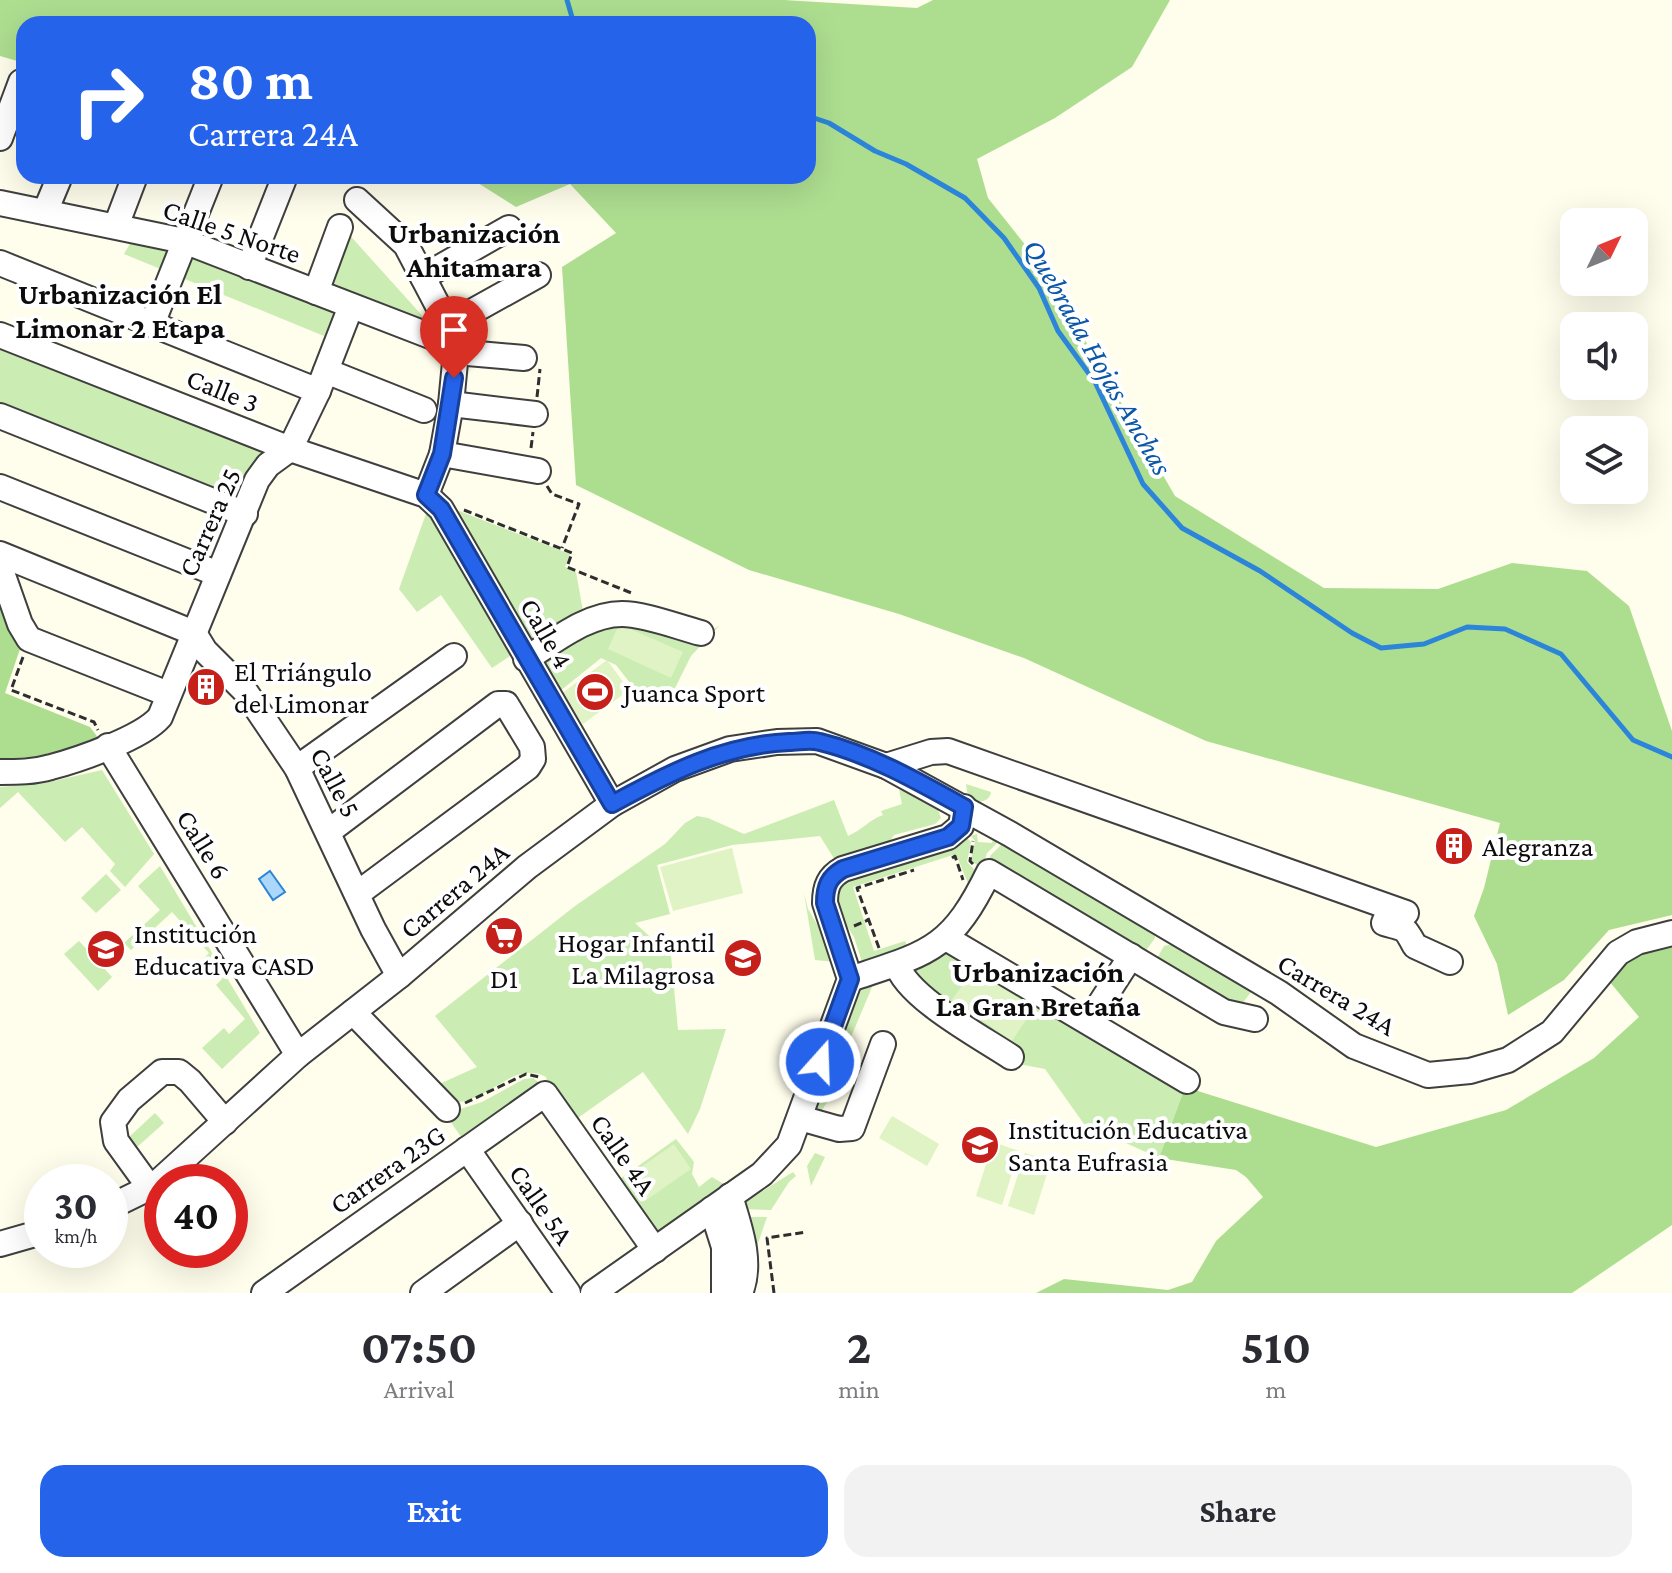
<!DOCTYPE html>
<html lang="en">
<head>
<meta charset="utf-8">
<style>
	body { margin:0; font-family:"Crimson Pro",serif; background:#f2f2f3; color:#2b2b33; height:100vh; display:flex; flex-direction:column; font-size:30px; white-space:nowrap }
	* { box-sizing:border-box; margin:0 }
	p { font-size:26px; color:#7c7c81 }
	.icon { flex:none; width:44px; height:44px; fill:none; stroke:currentColor; stroke-width:2; stroke-linecap:round; stroke-linejoin:round }
	.map { position:relative; height:1293px; overflow:hidden }
	.drawer { display:flex; flex-direction:column; background:#fff; flex:1 }
	.drawer>* { flex:none }
	.top-card { position:absolute; left:16px; top:16px; width:800px; height:168px; border-radius:24px; box-shadow:0 8px 32px #0002; background:#2563eb; color:#fff; overflow:hidden }
	.needle { width:52px; rotate:47deg }
	.tools { position:absolute; left:1560px; top:208px; display:grid; gap:16px }
	.tools a { display:grid; place-items:center; width:88px; height:88px; border-radius:16px; background:#fff; box-shadow:0 8px 32px #0002; font-size:40px }
	.speed { position:absolute; left:24px; top:1164px; display:flex; gap:16px; font-size:40px; font-weight:700; text-align:center }
	.speed>* { display:grid; place-content:center; width:104px; height:104px; border-radius:50%; background:#fff; box-shadow:0 8px 32px #0002; line-height:1 }
	.speed small { font-size:20px; font-weight:400 }
	.speed .limit { border:12px solid #d22; background:#fff; color:#111 }
	.pin { position:absolute; display:grid; place-items:center; width:68px; height:68px; color:#fff; margin:-82px -34px; border-radius:50% 50% 50% 0; rotate:-45deg; box-shadow:0 0 8px #0007 }
	.pin .icon { rotate:45deg }
	.me { position:absolute; width:88px; margin:-44px; rotate:20deg; stroke-linejoin:round; filter:drop-shadow(0 0 6px #0008) }
	.turn { display:flex; align-items:center; gap:28px; height:168px; padding:0 40px; font-size:36px }
	.turn .icon { width:104px; height:104px; stroke-width:2.5 }
	.turn b { display:block; font-size:56px; line-height:68px }
	.eta { display:flex; justify-content:space-evenly; align-items:center; height:136px; text-align:center }
	.eta b { font-size:48px; font-weight:700; line-height:56px }
	.cta { display:flex; gap:16px; margin-top:auto; padding:16px 40px }
	.cta a { flex:1; height:92px; border-radius:24px; background:#2563eb; color:#fff; font-size:32px; font-weight:700; line-height:92px; text-align:center }
	.cta a+a { background:#f2f2f3; color:#2b2b33 }
	.map>svg:first-child { display:block }
	.green { fill:#cbecb2 }
	.forest { fill:#adde90 }
	.pitch { fill:#dff3c4 }
	.water { fill:#abd7fb; stroke:#2c85d8; stroke-width:2 }
	.lines { fill:none; stroke-linecap:round; stroke-linejoin:round }
	.stream { stroke:#2c85d8; stroke-width:5 }
	.minor-casing { stroke:#3f3f3f; stroke-width:28 }
	.path { stroke:#2e2e2e; stroke-width:3; stroke-dasharray:8 4; stroke-linecap:butt }
	.minor { stroke:#fff; stroke-width:24 }
	.route-casing { stroke:#184099; stroke-width:20 }
	.route { stroke:#2563eb; stroke-width:14 }
	.labels { text-anchor:middle; stroke-width:8; stroke-linejoin:round; paint-order:stroke }
	.street-label { font-size:28px; fill:#0c0c0c; stroke:#fff }
	.poi-label { font-size:28px; fill:#0c0c0c; stroke:#fff; text-anchor:start }
	.neighbourhood-label { font-size:30px; font-weight:bold; fill:#0c0c0c; stroke:#fff }
	.water-label { font-size:30px; font-style:italic; fill:#0c57a7; stroke:#fff }
</style>
</head>
<body>
<div class="map">
<svg width="1672" height="1293" viewBox="0 0 1672 1293">
	<rect width="100%" height="100%" fill="#fffdeb"/>
	<g class="green">
		<path d="M345,230l82,91v8l-105,-43z"/>
		<path d="M132,240l41,8 -10,22 -39,-16z"/>
		<path d="M190,253l144,59 -10,24 -144,-59z"/>
		<path d="M0,341l273,111 -18,8 -18,40 -237,-92z"/>
		<path d="M454,509l116,45 -5,13 11,5 8,45 -50,31z"/>
		<path d="M427,511l10,10 76,133 -21,14 -51,-73 -24,17 -18,-23z"/>
		<path d="M608,622l94,15 18,-12 -29,31 -16,32 -37,5 -22,-28 -15,-7 -41,33 -19,-32z"/>
		<path d="M102,770l52,84 -29,33 -15,-16 5,-7 -33,-37 -17,15 -47,-50 -18,16v-21l45,-4z"/>
		<path d="M966,784l25,8c-1,8 -8,10 -16,10l-7,-5z"/>
		<path d="M899,790l12,2 27,18 3,8 -6,6 -41,11 -6,9 -53,16 -15,-24 -88,9 -75,20 13,49 -35,9 36,33 7,74 48,-1 -26,80 -12,25 -45,-62 -71,50 -23,-31 -3,-14c-26,-14 -48,11 -70,20 -8,4 -17,5 -25,7l-16,-18 42,-19 -42,-51 140,-110 90,-62 20,-21 12,-7 11,2 36,16 90,-34 14,36c14,-6 21,-16 35,-21l-2,-4 21,-7z"/>
		<path d="M977,834l1,8 14,1 2,-9 7,5 -14,14 -4,12 -4,2 -8,-7 4,-19 -4,-5z"/>
		<path d="M967,838l4,4 -4,20 9,9 -1,13 -7,-1 -12,-29 -103,33 21,64 31,-10 4,9 -37,15 -10,-3 -8,-25 -22,-34 10,-21 115,-34z"/>
		<path d="M1005,841l149,88 1,9 -10,14 -157,-87 2,-9z"/>
		<path d="M160,866l100,167 -38,36 -20,-21 22,-20 5,6 16,-15 -29,-34 6,-6 -19,-20 6,-6 -37,-41 -41,38 -7,-7 36,-33 -22,-24z"/>
		<path d="M106,874l15,16 -25,23 -15,-15z"/>
		<path d="M804,893l4,16 24,41 4,12 -21,-2z"/>
		<path d="M79,941l33,36 -14,14 -34,-37z"/>
		<path d="M1177,943l76,46 -13,18 -85,-45 9,-16z"/>
		<path d="M946,949l239,138 -26,71 -75,-34 -39,-55 -31,-6 -108,-93z"/>
		<path d="M875,980l-27,64c2,14 -5,39 -14,50 -6,8 -10,11 -14,21l-8,-3 44,-117z"/>
		<path d="M533,1078l8,6 -77,57 -19,-27 37,-12 42,-23z"/>
		<path d="M155,1113l9,10 -27,24 -9,-9z"/>
		<path d="M676,1139l18,23 -2,12 7,13 13,-10 15,9 -68,46 -39,-53z"/>
		<path d="M815,1153l10,4 -14,29 -4,-20z"/>
		<path d="M793,1172l3,4 -7,6 -18,28 -29,-1v-5z"/>
		<path d="M746,1217h21l-10,29 -8,2z"/>
	</g>
	<g class="forest">
		<path d="M0,0h784l133,8 16,-8h237l-38,67 -77,51 -78,41 11,39 54,68 133,230 149,92 114,1 74,-26 75,8 42,35 43,125v184l-63,15 -45,50 -56,35 -11,-51 -23,-48 10,-28 16,-65 -294,-82 -182,-83 -125,-44 -150,-44 -173,-85 -14,-218 54,-34 -46,-49 -54,23 -49,-31h341v-152h-784v39l-24,-7z"/>
		<path d="M0,590l22,53 -17,50 85,34 9,12 -48,17 -51,3z"/>
		<path d="M1672,945v280l-100,68h-536l28,-14 104,11 24,-8 24,-41 47,-44 -17,-20 -10,-7 -77,-12 26,-71 191,60 130,-37 88,-52 45,-41 -30,-36c17,-22 35,-33 63,-36z"/>
	</g>
	<g class="pitch">
		<path d="M619,624l64,28 -12,26 -63,-29z"/>
		<path d="M607,660l22,30 -46,34 -22,-30z"/>
		<path d="M732,848l11,45 -70,18 -13,-44z"/>
		<path d="M974,968l60,40 -22,33 -60,-41z"/>
		<path d="M892,1116l47,28 -12,22 -48,-28z"/>
		<path d="M993,1142l26,9 -17,54 -26,-9z"/>
		<path d="M674,1144l17,25 -46,32 -17,-25z"/>
		<path d="M1025,1153l26,8 -17,54 -26,-9z"/>
	</g>
	<path class="water" d="M270,871l15,21 -12,8 -14,-21z"/>
	<g class="lines">
		<g class="stream">
			<path d="M567,0l7,24"/>
			<path d="M808,116l21,7 46,28 31,13 59,34 39,40 35,50 19,43 37,51 48,102 39,44 78,43 92,62 29,15 43,-4 43,-17 38,2 56,25 72,86 39,17"/>
		</g>
		<g class="minor-casing">
			<g id="minor">
				<path d="M0,138l21,-56"/>
				<path d="M357,200l49,45 42,80 8,27 -5,52 -9,50 -16,41"/>
				<path d="M0,203l184,38 254,98"/>
				<path d="M45,212l15,-36"/>
				<path d="M116,226l19,-50"/>
				<path d="M0,263l318,128"/>
				<path d="M249,267l36,-91"/>
				<path d="M423,277l86,-49"/>
				<path d="M316,292l24,-65"/>
				<path d="M152,324l59,-148"/>
				<path d="M448,325l90,-50"/>
				<path d="M0,335l290,114 136,46 15,14 171,295"/>
				<path d="M456,352l68,6"/>
				<path d="M326,371l98,39"/>
				<path d="M451,404l84,10"/>
				<path d="M0,416l245,98"/>
				<path d="M442,454l96,17"/>
				<path d="M0,487l218,87"/>
				<path d="M0,554l194,79 11,18 40,40 52,77 76,161 26,47"/>
				<path d="M0,567l20,57 9,15 139,55"/>
				<path d="M526,659c29,-18 61,-45 96,-45 23,0 56,13 79,19"/>
				<path d="M108,746l190,309"/>
				<path d="M886,766l45,-14 17,-1 458,162"/>
				<path d="M297,768l157,-112"/>
				<path d="M0,772c17,0 34,0 51,-5 27,-7 91,-29 109,-50l97,-237 11,-15 22,-16 28,-58 33,-85"/>
				<path d="M328,832l170,-128h8l26,43 1,12 -5,8 -171,127"/>
				<path d="M1387,916l-3,7c23,7 20,3 31,23l35,16"/>
				<path d="M946,938l241,143"/>
				<path d="M897,964c9,33 84,73 114,93"/>
				<path d="M850,979c79,-26 101,-29 139,-107l235,140 31,7"/>
				<path d="M353,1012l94,97"/>
				<path d="M1089,1021l42,-65"/>
				<path d="M800,1118l39,11 13,-1 31,-84"/>
				<path d="M467,1149l101,144"/>
				<path d="M150,1188l-34,-47 -3,-19 16,-22 33,-28h17l11,9 35,41"/>
				<path d="M730,1196c9,30 23,66 10,97"/>
				<path d="M110,1207l45,-22 143,-130 101,-79 128,-109 85,-63 63,-35 55,-20 47,-7 40,-1 69,25 124,68 269,159 75,53 74,29 42,-4 38,-11 44,-28 66,-79 19,-11 35,-9"/>
				<path d="M712,1209l12,38v46"/>
				<path d="M0,1244l42,-12"/>
				<path d="M264,1293l281,-199 110,156"/>
				<path d="M423,1293l97,-70"/>
				<path d="M593,1293l169,-119 27,-29 61,-166 -25,-76c0,-17 4,-26 18,-34l105,-32 13,-11 3,-19"/>
			</g>
		</g>
		<g class="path">
			<path d="M537,397l3,-28"/>
			<path d="M531,448l2,-16"/>
			<path d="M547,486l5,8 27,10 -17,44"/>
			<path d="M464,510l108,43 -5,14 67,27"/>
			<path d="M23,657l-12,33 83,32 4,8"/>
			<path d="M952,858l3,-2 8,24"/>
			<path d="M973,864l-3,-3 3,-20"/>
			<path d="M854,926l14,-6"/>
			<path d="M879,948l-22,-60 57,-18"/>
			<path d="M465,1103l61,-29 13,3"/>
			<path d="M774,1293l-7,-55 39,-6"/>
		</g>
		<use href="#minor" class="minor"/>
	</g>
	<g class="lines">
		<g class="route-casing">
			<path id="route" d="M454,378l-12,76 -16,41 15,14 171,295c57,-31 111,-59 177,-62 10,0 21,-3 31,0 50,12 99,40 144,65l-3,19 -13,11 -105,32c-14,8 -18,17 -18,34l25,76 -30,83"/>
		</g>
		<use href="#route" class="route"/>
	</g>
	<defs>
		<g id="building-disc" transform="scale(2)"><circle r="9.5" fill="#c6201a" stroke="#fff"/><path d="M-4-6H4V6H1V3H-1V6H-4ZM-2.5-4.3h1.7v1.8h-1.7ZM.8-4.3h1.7v1.8H.8ZM-2.5-1h1.7V.8h-1.7ZM.8-1h1.7V.8H.8Z" fill="#fff"/></g>
		<g id="stadium-disc" transform="scale(2)"><circle r="9.5" fill="#c6201a" stroke="#fff"/><path d="M0-5a6.5 5 0 1 0 0 10a6.5 5 0 1 0 0-10ZM-3.5-1.8h7v3.6h-7Z" fill="#fff"/></g>
		<g id="supermarket-disc" transform="scale(2)"><circle r="9.5" fill="#c6201a" stroke="#fff"/><path d="M-6-5.5h2.5l.6 2H6L4.5 2H-2.5L-4.4-4H-6ZM-1.5 3.2a1.3 1.3 0 1 0 .1 0ZM3 3.2a1.3 1.3 0 1 0 .1 0Z" fill="#fff"/></g>
		<g id="university-disc" transform="scale(2)"><circle r="9.5" fill="#c6201a" stroke="#fff"/><path d="M0-5L7-2L0 1L-7-2ZM-4 1L0 2.5L4 1V4Q0 6-4 4Z" fill="#fff"/></g>
		<g id="school-disc" transform="scale(2)"><circle r="9.5" fill="#c6201a" stroke="#fff"/><path d="M0-5L7-2L0 1L-7-2ZM-4 1L0 2.5L4 1V4Q0 6-4 4Z" fill="#fff"/></g>
	</defs>
	<g fill-rule="evenodd">
		<use href="#building-disc" x="206" y="687"/>
		<use href="#stadium-disc" x="595" y="692"/>
		<use href="#building-disc" x="1454" y="846"/>
		<use href="#supermarket-disc" x="504" y="936"/>
		<use href="#university-disc" x="106" y="949"/>
		<use href="#school-disc" x="743" y="958"/>
		<use href="#university-disc" x="980" y="1145"/>
	</g>
	<g class="labels">
		<g class="street-label">
			<text transform="translate(232 231) rotate(19)" y="10">Calle 5 Norte</text>
			<text transform="translate(223 390) rotate(22)" y="10">Calle 3</text>
			<text transform="translate(209 522) rotate(-66)" y="10">Carrera 25</text>
			<text transform="translate(547 633) rotate(60)" y="10">Calle 4</text>
			<text transform="translate(336 782) rotate(62)" y="10">Calle 5</text>
			<text transform="translate(204 844) rotate(58)" y="10">Calle 6</text>
			<text transform="translate(454 890) rotate(-40)" y="10">Carrera 24A</text>
			<text transform="translate(1337 994) rotate(31)" y="10">Carrera 24A</text>
			<text transform="translate(624 1154) rotate(55)" y="10">Calle 4A</text>
			<text transform="translate(387 1169) rotate(-35)" y="10">Carrera 23G</text>
			<text transform="translate(542 1204) rotate(55)" y="10">Calle 5A</text>
		</g>
		<g class="poi-label">
			<text x="234" y="681">El Triángulo<tspan x="234" dy="32">del Limonar</tspan></text>
			<text x="623" y="702">Juanca Sport</text>
			<text x="1482" y="856">Alegranza</text>
			<text x="134" y="943">Institución<tspan x="134" dy="32">Educativa CASD</tspan></text>
			<text x="715" y="952" text-anchor="end">Hogar Infantil<tspan x="715" dy="32">La Milagrosa</tspan></text>
			<text x="504" y="988" text-anchor="middle">D1</text>
			<text x="1008" y="1139">Institución Educativa<tspan x="1008" dy="32">Santa Eufrasia</tspan></text>
		</g>
		<g class="neighbourhood-label">
			<text x="474" y="243">Urbanización<tspan x="474" dy="34">Ahitamara</tspan></text>
			<text x="120" y="304">Urbanización El<tspan x="120" dy="34">Limonar 2 Etapa</tspan></text>
			<text x="1038" y="982">Urbanización<tspan x="1038" dy="34">La Gran Bretaña</tspan></text>
		</g>
		<g class="water-label">
			<text transform="translate(1098 357) rotate(60)" y="10">Quebrada Hojas Anchas</text>
		</g>
	</g>
</svg>
<div class="tools">
<a><svg class="needle" viewBox="-14 -14 28 28"><path d="M0-13l5 13h-10z" fill="#e53935"/><path d="M0 13l5-13h-10z" fill="#7c7c81"/></svg></a>
<a><svg class="icon" aria-label="sound" viewBox="0 0 24 24"><path d="M4 9h4l5-4v14l-5-4H4zM17 9q2 3 0 6"/></svg></a>
<a><svg class="icon" aria-label="layers" viewBox="0 0 24 24"><path d="M12 4l9 5-9 5-9-5zM3 14l9 5 9-5"/></svg></a>
</div>
<div class="speed"><div>30<small>km/h</small></div><div class="limit">40</div></div>
<div class="pin" style="left:454px;top:378px;background:#d93025"><svg class="icon" aria-label="arrive" viewBox="0 0 24 24"><path d="M6 21V4h12l-3 4 3 4H6"/></svg></div>
<svg class="me" style="left:820px;top:1062px" viewBox="-20 -20 40 40"><circle r="17" fill="#2563eb" stroke="#fff" stroke-width="3"/><path d="M0-11L8 9 0 5-8 9z" fill="#fff"/></svg>
<div class="top-card">
<div class="turn"><svg class="icon" aria-label="right" viewBox="0 0 24 24"><path d="M7 20v-9h11M14 6l5 5-5 5"/></svg><div><b>80 m</b>Carrera 24A</div></div>
</div>
</div>
<section class="drawer">
<div class="eta">
<div><b>07:50</b><p>Arrival</p></div>
<div><b>2</b><p>min</p></div>
<div><b>510</b><p>m</p></div>
</div>
<div class="cta"><a>Exit</a><a>Share</a></div>
</section>
</body>
</html>
